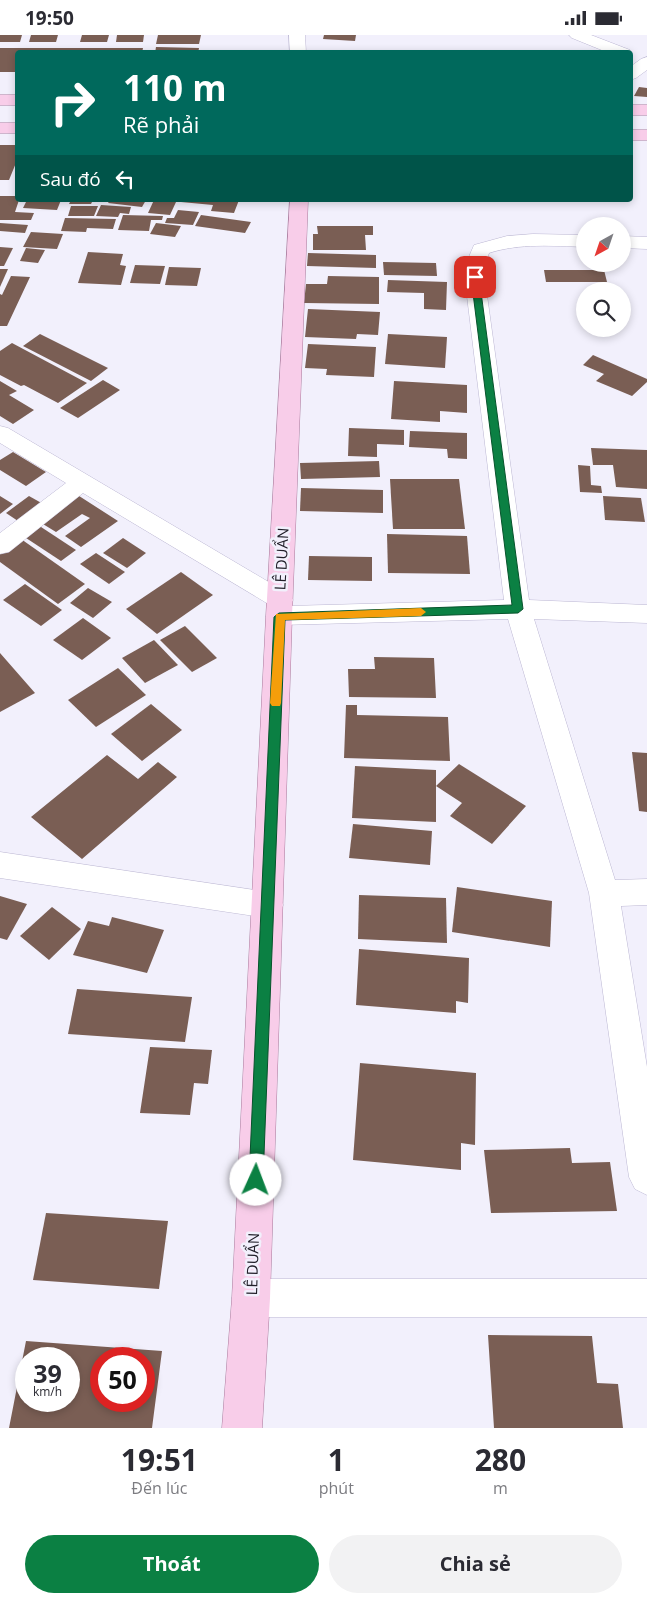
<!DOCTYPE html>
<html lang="vi">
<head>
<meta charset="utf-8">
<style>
	body { margin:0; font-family:"Open Sans",sans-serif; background:#f2f2f3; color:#2b2b33; height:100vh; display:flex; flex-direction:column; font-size:19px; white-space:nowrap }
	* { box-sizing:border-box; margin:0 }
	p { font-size:16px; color:#7c7c81 }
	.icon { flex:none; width:28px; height:28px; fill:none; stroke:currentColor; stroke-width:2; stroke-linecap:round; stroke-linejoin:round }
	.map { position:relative; height:1393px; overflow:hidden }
	.sheet { display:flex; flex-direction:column; background:#fff; flex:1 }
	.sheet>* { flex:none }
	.banner { position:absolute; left:15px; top:15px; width:618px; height:152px; border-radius:5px; box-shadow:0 2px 8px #0003; background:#00695c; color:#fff; overflow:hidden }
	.needle { width:32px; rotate:220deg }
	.controls { position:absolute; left:576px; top:182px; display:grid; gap:10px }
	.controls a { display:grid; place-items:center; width:55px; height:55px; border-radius:50%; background:#fff; box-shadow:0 2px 8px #0003; font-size:25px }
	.speed { position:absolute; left:15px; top:1312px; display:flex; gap:10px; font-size:25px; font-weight:700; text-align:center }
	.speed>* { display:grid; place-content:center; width:65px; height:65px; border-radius:50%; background:#fff; box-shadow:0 2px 8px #0003; line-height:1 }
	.speed small { font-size:12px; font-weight:400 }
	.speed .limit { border:8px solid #d22; background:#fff; color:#111 }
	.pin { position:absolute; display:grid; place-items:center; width:42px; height:42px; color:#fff; margin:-21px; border-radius:10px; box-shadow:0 2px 8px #0006 }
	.me { position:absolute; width:55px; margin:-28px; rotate:2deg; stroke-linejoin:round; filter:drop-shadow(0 0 4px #0008) }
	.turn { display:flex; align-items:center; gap:18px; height:105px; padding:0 25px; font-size:22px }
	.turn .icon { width:65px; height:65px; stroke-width:2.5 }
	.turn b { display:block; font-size:35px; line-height:42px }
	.then { display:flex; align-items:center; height:48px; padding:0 25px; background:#0003; gap:10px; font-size:19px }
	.eta { display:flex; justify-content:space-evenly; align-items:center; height:85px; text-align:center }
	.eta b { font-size:30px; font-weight:700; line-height:35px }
	.button { display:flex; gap:10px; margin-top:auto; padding:10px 25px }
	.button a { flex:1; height:58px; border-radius:30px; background:#0b8043; color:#fff; font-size:20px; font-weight:700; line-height:58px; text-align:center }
	.button a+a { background:#f2f2f3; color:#2b2b33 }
	.status { display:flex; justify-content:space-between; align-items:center; height:35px; padding:0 25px; background:#fff; direction:ltr }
	.status svg { height:14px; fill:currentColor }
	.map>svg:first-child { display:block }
	.building { fill:#7a5e54; fill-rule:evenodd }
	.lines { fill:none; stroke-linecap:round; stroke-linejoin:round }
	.minor-casing { stroke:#bcb7d3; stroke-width:1 }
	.major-casing { stroke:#aa7b9d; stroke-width:1 }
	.minor { fill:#fff; fill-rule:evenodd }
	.major { fill:#f8cde9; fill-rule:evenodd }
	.route { fill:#0b8043; stroke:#07532c }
	.slow { fill:#f59e0b }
	.labels { text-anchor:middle; stroke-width:5; stroke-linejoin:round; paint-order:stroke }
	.street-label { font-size:15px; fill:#22202a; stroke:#f2f0fc }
</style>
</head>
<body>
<div class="status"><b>19:50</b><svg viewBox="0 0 49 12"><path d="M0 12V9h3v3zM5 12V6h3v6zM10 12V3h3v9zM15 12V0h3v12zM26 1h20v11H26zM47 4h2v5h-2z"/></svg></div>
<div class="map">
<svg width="647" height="1393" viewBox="0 0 647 1393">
	<rect width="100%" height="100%" fill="#f2f0fc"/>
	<g class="building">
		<path d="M0,0h22l-2,7h-20z"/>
		<path d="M31,0h27l-2,7h-27z"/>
		<path d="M82,0h27l-2,7h-27z"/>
		<path d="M117,0h27l-1,7h-27z"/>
		<path d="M158,0h43l-2,9h-43z"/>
		<path d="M324,0h32l-1,6 -32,-2z"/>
		<path d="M156,12l43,1 -1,5h-43z"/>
		<path d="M0,13h143l-1,5h-124v19h-18z"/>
		<path d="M639,52l8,1v9l-13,-1z"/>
		<path d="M0,110h18v13l-9,22h-9z"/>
		<path d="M0,161h18l1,4 -4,12 19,1 -3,7h-31z"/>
		<path d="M27,165h34l-4,10 -34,-2z"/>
		<path d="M71,165h22l-2,4h-22z"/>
		<path d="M110,165h36l-4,7 -34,-4z"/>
		<path d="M154,165h3l19,2 -6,13 -22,-2z"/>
		<path d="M182,165h57l-5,13 -23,-2 2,-6 -32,-3z"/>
		<path d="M101,170l30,2 -2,7 -9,-1 -2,4 -22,-1z"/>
		<path d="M71,171h27l-4,10h-26z"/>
		<path d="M178,175l21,2 -6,13 -28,-2 2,-5h7z"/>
		<path d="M123,180l40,1 -1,4h-11l-2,11 -31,-1z"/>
		<path d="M201,180l50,7 -6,11 -50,-7z"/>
		<path d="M65,183l51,1 -3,10 -26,-1 -1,4 -25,-1z"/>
		<path d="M0,188l28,2 -3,8 -25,-2z"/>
		<path d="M156,188l25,3 -6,11 -25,-3z"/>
		<path d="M317,191h56v9h-8l1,15h-53v-16h5z"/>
		<path d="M31,197l32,2 -6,15 -34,-2z"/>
		<path d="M0,212l13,1 -9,18h-4z"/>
		<path d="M26,213l19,2 -7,13 -18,-2z"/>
		<path d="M88,217l35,2 -3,11 6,1 -5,19 -43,-2z"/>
		<path d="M308,218l68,2v13l-69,-2z"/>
		<path d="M383,227l53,1 1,13 -53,-1z"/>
		<path d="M135,230l30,1 -5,18 -30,-1z"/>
		<path d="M169,232l32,1 -4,18 -32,-1z"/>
		<path d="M0,234h8l-8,18z"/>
		<path d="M544,235h60l3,12h-61z"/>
		<path d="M11,241l19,1 -23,49h-7v-32l2,1z"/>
		<path d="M328,241l51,1v27l-75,-1 2,-19h21z"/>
		<path d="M388,245l59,2 -1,28 -22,-1v-16l-37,-1z"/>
		<path d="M308,274l72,3 -2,23 -21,-1 -1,5 -51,-2z"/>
		<path d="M40,299l68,34 -17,13 -68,-35z"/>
		<path d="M388,299l59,3 -2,31 -60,-4z"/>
		<path d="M12,308l75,40 -29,20 -34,-18 -3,1 -21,-11v-24z"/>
		<path d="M308,309l68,3 -2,30 -48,-2 1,-6 -22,-1z"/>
		<path d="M593,320l54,24v3l-15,14 -36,-15 8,-7 -21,-9z"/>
		<path d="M103,345l17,10 -42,28 -18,-10z"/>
		<path d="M0,346l17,10 -8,4 25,15 -21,14 -13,-8z"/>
		<path d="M394,346l73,4v28l-27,-2v11l-49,-3z"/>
		<path d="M349,393l55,2v15l-27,-1v13l-29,-1z"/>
		<path d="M410,396l57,2v26l-19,-1 -1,-9 -38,-2z"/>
		<path d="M591,413l56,2v39l-31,-2 -3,-22h-20z"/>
		<path d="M13,417l33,20 -20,14 -26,-16v-10z"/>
		<path d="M379,426l1,16 -79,2 -1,-16z"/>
		<path d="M578,430l12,1 1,19 10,1 1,7 -22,-1z"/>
		<path d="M390,444h69l6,50h-72z"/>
		<path d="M301,453l82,2v23l-83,-2z"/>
		<path d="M76,459l42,27 -37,26 -16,-11 25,-18 -8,-4 -26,18 -18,-11z"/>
		<path d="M0,461l13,8 -13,10z"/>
		<path d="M29,461l16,9 -24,18 -15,-10z"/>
		<path d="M603,461l38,2 4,24 -40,-2z"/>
		<path d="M38,490l38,25 -15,11 -38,-25z"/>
		<path d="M387,499l80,2 3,38 -82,-1z"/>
		<path d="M123,503l23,15 -19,15 -24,-15z"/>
		<path d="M21,504l64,45 -27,20 -58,-42v-9z"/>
		<path d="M96,518l29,19 -16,12 -29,-20z"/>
		<path d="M309,521l63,1v24l-64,-1z"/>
		<path d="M181,537l32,23 -56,39 -31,-25z"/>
		<path d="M25,549l37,26 -21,16 -38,-26z"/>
		<path d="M88,553l24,14 -19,16 -23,-15z"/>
		<path d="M83,583l28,20 -29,22 -29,-20z"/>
		<path d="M185,591l32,32 -25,14 -32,-32z"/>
		<path d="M154,605l24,25 -33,18 -23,-25z"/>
		<path d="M0,618l35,40 -35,19z"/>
		<path d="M374,622l60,1 2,40 -87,-1 -1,-28h27z"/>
		<path d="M118,633l28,27 -50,32 -28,-27z"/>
		<path d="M151,669l31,26 -40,31 -31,-27z"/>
		<path d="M346,670h11v10l91,2 2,44 -106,-3z"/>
		<path d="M632,717l15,1v59l-8,-1z"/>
		<path d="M107,720l31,24 20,-17 19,15 -95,82 -51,-42z"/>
		<path d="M459,729l67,42 -34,38 -42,-28 12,-13 -26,-17z"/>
		<path d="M355,731l81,4v52l-84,-4z"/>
		<path d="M353,789l79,7 -2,34 -81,-7z"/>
		<path d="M457,852l95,14 -2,46 -98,-15z"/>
		<path d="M359,860l87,3 1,45 -89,-4z"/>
		<path d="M0,861l27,8 -20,36 -7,-2z"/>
		<path d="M52,872l29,22 -32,31 -29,-24z"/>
		<path d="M112,882l52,13 -17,43 -74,-18 15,-34 21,5z"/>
		<path d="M359,914l110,9 -1,45 -12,-2v12l-100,-8z"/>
		<path d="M77,954l115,8 -7,45 -117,-8z"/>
		<path d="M150,1012l62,3 -4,34 -14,-1 -4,32 -50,-2z"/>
		<path d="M360,1028l116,10 -1,72 -14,-2v27l-108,-10z"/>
		<path d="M570,1113l2,15 38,-1 7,49 -126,2 -7,-63z"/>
		<path d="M46,1178l122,8 -9,68 -126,-9z"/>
		<path d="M488,1300l104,1 5,47 21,1 5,44h-129z"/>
		<path d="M26,1306l136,10 -10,77h-143zM26,1324h43v42h-43zM101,1324h43v42h-43z"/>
	</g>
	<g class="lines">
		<g class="minor-casing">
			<g id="minor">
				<path d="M289,0h16l1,18h-16z"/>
				<path d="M569,0h22l39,15 2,3 -2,3v-3h-21l-37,-15z"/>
				<path d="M647,22v13l-11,8 -6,2v-13l11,-8z"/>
				<path d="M533,199l52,1v12c-32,-1 -65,-4 -96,6l-4,13 1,22 43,312 118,5v18l-113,-4 81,261 32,-1v26l-26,1 26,161v128l-12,-6 -6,-12 -40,-284 -81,-274 -229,6 -9,-2 -4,-7 4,-7 5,-1 -192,-115 -74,59 -9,2v-21l66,-50 -66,-40v-17l8,2 281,166 4,6 -4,6 215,-6 -38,-312 -1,-22 9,-21 33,-9z"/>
				<path d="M622,201l25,1v12l-25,-1z"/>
				<path d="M0,817l268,40 11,4 4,9 -4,9 -11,4 -268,-40z"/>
				<path d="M251,1244h396v38h-396l-13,-6 -6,-13 6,-13z"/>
			</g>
		</g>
		<g class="major-casing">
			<g id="major">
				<rect x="0" y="60" width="18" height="10"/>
				<rect x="630" y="70" width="17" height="10"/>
				<rect x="0" y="88" width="18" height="10"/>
				<rect x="630" y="95" width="17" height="10"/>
				<path d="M290,165h18l-16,416 -22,682 -8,130h-40l10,-130 34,-682z"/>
			</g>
		</g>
		<use href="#minor" class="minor"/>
		<use href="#major" class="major"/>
	</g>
	<path class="route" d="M475,239l4,3 44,332 -5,4 -233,7 -22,560 -2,6 -5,2 -5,-2 -2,-6 25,-563 5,-4 233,-8 -41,-328z"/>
	<path class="slow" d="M421,573l5,4 -5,4 -136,4 -4,83 -1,3h-8l-2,-3 6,-89z"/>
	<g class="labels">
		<g class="street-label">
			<text transform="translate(282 524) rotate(-87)" y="5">LÊ DUẨN</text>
			<text transform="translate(253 1229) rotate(-88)" y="5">LÊ DUẨN</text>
		</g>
	</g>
</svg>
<div class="controls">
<a><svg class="needle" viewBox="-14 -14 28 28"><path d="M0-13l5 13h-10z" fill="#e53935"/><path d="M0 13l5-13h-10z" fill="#7c7c81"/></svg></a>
<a><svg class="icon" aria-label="search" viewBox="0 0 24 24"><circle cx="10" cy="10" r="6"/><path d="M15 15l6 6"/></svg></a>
</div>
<div class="speed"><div>39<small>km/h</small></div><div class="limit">50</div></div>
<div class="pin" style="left:475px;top:242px;background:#d93025"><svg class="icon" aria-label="arrive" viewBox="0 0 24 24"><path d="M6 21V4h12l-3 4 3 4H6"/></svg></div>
<svg class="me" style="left:256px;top:1145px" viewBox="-20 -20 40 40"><circle r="19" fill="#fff"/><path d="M0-13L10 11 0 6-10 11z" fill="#0b8043"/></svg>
<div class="banner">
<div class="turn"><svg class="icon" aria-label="right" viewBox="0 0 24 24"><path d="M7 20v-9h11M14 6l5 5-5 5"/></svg><div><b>110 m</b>Rẽ phải</div></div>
<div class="then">Sau đó<svg class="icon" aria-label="left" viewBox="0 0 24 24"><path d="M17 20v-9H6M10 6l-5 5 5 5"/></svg></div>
</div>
</div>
<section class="sheet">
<div class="eta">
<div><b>19:51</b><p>Đến lúc</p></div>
<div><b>1</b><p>phút</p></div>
<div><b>280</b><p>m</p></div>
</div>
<div class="button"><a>Thoát</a><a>Chia sẻ</a></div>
</section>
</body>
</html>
